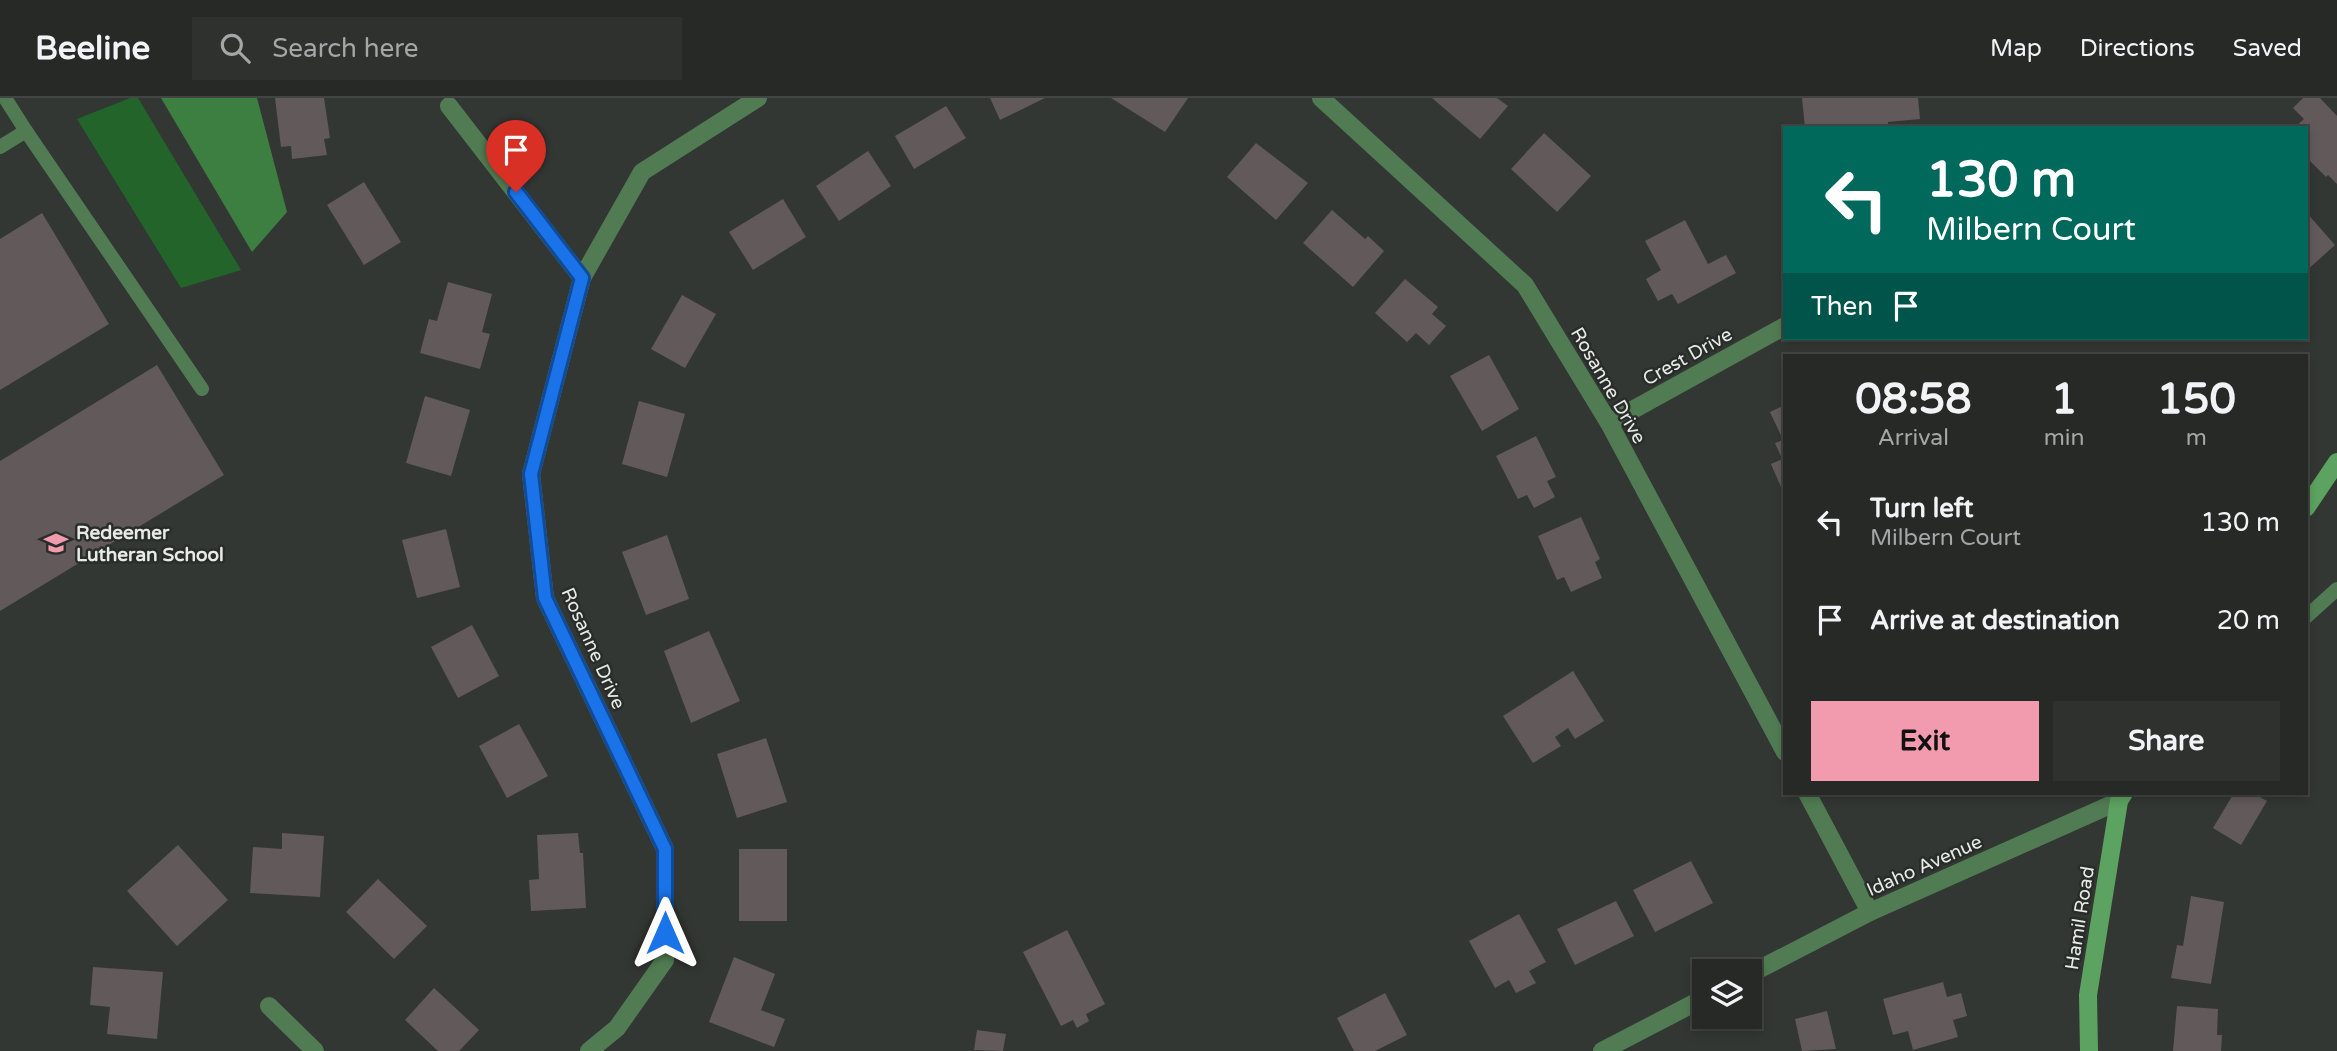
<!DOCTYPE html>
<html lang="en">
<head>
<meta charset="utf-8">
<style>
	body { margin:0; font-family:"Varela Round",sans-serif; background:#2e312e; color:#f1f3f6; height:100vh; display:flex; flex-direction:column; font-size:26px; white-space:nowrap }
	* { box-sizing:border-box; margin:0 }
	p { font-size:23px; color:#a4a6a7 }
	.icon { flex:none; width:38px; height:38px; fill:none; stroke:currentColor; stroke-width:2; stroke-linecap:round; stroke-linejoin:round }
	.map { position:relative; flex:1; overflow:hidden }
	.details { position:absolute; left:1783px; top:256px; width:525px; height:441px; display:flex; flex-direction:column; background:#262926; border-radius:0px; box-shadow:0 4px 10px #0003,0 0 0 2px #424543 }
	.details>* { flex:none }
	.banner { position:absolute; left:1783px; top:28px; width:525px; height:214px; border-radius:0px; box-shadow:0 4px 10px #0003,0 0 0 2px #424543; background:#00695c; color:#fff; overflow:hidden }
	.controls { position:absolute; left:1692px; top:861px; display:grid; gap:14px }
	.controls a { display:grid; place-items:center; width:70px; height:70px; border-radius:0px; background:#262926; box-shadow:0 4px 10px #0003,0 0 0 2px #424543; font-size:35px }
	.pin { position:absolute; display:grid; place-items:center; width:60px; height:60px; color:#fff; margin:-72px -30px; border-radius:50% 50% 50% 0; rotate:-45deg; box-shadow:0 0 7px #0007 }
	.pin .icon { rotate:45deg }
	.me { position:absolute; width:77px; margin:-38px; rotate:0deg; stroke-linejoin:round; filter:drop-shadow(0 0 5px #0008) }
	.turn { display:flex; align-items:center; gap:24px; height:147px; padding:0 28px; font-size:32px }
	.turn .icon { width:91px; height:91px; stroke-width:2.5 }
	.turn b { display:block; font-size:49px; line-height:60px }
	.then { display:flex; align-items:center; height:66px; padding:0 28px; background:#0003; gap:14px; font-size:26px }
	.eta { display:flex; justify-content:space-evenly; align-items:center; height:119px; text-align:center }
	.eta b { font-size:42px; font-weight:800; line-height:49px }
	.action { display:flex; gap:14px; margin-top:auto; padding:14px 28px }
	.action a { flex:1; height:80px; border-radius:0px; background:#f29aae; color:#111; font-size:28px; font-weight:800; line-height:80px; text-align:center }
	.action a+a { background:#2e312e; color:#f1f3f6 }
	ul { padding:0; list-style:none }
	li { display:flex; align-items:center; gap:21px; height:98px; padding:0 28px }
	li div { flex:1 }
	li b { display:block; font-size:26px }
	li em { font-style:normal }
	header { display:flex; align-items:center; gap:42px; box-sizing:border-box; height:98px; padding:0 35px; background:#262926; border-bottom:2px solid #424543 }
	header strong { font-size:33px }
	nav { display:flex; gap:38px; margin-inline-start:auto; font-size:24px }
	.search { width:490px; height:63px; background:#2e312e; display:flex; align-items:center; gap:18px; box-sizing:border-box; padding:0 24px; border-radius:0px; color:#a4a6a7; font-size:26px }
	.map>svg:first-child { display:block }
	.green { fill:#23642a }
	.forest { fill:#3c7f41 }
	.building { fill:#61595a }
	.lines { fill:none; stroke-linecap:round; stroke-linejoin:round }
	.lane { stroke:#517c53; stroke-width:14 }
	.street { stroke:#517c53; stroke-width:18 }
	.secondary { stroke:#5ca260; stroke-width:18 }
	.route-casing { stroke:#114b97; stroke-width:18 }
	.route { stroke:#1a73e8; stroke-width:12 }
	.labels { text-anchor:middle; stroke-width:5; stroke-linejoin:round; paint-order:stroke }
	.street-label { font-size:19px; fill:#e7eae7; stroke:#292d29 }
	.poi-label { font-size:19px; font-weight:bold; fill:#e7eae7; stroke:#292d29; text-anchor:start }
</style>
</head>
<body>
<header>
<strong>Beeline</strong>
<div class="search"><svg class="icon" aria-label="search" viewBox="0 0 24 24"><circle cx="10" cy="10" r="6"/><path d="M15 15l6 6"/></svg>Search here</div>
<nav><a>Map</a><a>Directions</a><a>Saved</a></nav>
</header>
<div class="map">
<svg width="2337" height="953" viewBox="0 0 2337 953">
	<rect width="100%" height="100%" fill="#333733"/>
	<path class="green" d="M130,0h8l103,172 -60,18 -104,-169z"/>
	<path class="forest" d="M161,0h96l30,114 -35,40z"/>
	<g class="building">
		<path d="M275,0h49l6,40 -6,1 3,16 -35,4 -1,-13 -10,1z"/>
		<path d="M990,0h55l-45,22z"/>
		<path d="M1111,0h77l-23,34z"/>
		<path d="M1432,0h65l11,8 -28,33z"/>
		<path d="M1802,0h116l2,21 -32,3v4l-21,2h-62z"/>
		<path d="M2303,0h17l17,18v68l-9,-9 -2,2 -20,-20v-29h-12l10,-9 -11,-11z"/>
		<path d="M946,8l20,32 -52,31 -19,-33z"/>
		<path d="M1544,35l47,43 -34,36 -46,-43z"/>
		<path d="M1256,45l52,40 -32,37 -49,-43z"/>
		<path d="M868,53l23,35 -52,35 -23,-35z"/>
		<path d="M364,84l37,60 -37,23 -37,-60z"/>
		<path d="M783,101l23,38 -53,33 -24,-38z"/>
		<path d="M1332,112l33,29 3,-3 16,15 -31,36 -50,-44z"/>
		<path d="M2306,114l29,33 -29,26z"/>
		<path d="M42,115l67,111 -109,66v-151z"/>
		<path d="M1685,122l23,44 18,-9 10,18 -58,31 -6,-10 -14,7 -12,-22 15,-9 -16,-29z"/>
		<path d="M1405,181l33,28 -6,7 14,12 -17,19 -13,-12 -9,9 -32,-29z"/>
		<path d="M448,184l44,12 -10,38 8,2 -10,35 -60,-16 9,-34 8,2z"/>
		<path d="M682,197l34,19 -31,54 -34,-19z"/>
		<path d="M1489,257l30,54 -37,22 -32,-55z"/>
		<path d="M157,267l67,110 -224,136v-150z"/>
		<path d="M425,298l45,14 -19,66 -45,-13z"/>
		<path d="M639,303l46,13 -18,63 -45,-13z"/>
		<path d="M1785,307v80l-4,2 -10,-23 11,-5 -7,-16 8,-3 -13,-28z"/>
		<path d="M1536,338l20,41 -9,4 8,16 -21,11 -7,-13 -9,4 -22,-43z"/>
		<path d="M1581,419l19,42 -5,3 7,16 -31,14 -7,-15 -7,3 -19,-44z"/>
		<path d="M446,431l14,58 -43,11 -15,-58z"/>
		<path d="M667,437l22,64 -43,16 -24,-63z"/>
		<path d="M472,527l27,51 -41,22 -27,-51z"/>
		<path d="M709,533l31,70 -49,22 -27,-72z"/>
		<path d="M1573,573l31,50 -29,18 -7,-11 -13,9 6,9 -28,17 -30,-47z"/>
		<path d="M519,626l29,52 -41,22 -28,-52z"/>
		<path d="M766,640l21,64 -50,16 -20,-64z"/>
		<path d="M2234,695h19l14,8 -26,44 -28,-17z"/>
		<path d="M282,735l42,3 -4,61 -70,-4 3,-46 29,2z"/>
		<path d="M578,735l2,20h3l3,55 -55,3 -2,-31 10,-1 -2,-44z"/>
		<path d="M178,747l50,55 -51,46 -50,-55z"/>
		<rect x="739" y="751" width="48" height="72"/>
		<path d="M1691,763l22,42 -58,29 -22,-42z"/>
		<path d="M378,781l49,47 -33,33 -48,-47z"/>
		<path d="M2191,798l33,6 -13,82 -40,-6 6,-33 6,1z"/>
		<path d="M1616,803l18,35 -59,29 -18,-36z"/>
		<path d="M1519,816l27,48 -17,9 7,12 -20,10 -7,-13 -14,8 -26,-47z"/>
		<path d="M1067,832l38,74 -19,10 3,7 -12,7 -4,-8 -12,6 -38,-74z"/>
		<path d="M734,859l41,17 -14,36 24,9 -11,28 -65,-25z"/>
		<path d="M93,869l70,5 -6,67 -50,-5 3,-27 -20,-2z"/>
		<path d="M1943,884l4,15 14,-4 6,23 -14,4 5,17 -45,13 -5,-19 -15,4 -10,-36z"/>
		<path d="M434,890l45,42 -20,21h-21l-33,-31z"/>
		<path d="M1385,895l22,42 -32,16h-21l-17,-33z"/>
		<path d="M2177,908l41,3 -1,26h5l-1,16h-48z"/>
		<path d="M1827,913l9,38 -34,2 -7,-32z"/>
		<path d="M977,932l29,4 -3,17 -29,-1z"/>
	</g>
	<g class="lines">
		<g class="lane">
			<path d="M26,33l176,258"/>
			<path d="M0,49l26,-16 -21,-33"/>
			<path d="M2306,519l31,-28"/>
		</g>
		<g class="street">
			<path d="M1321,0l204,187 84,138 176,329"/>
			<path d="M449,8l133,172"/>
			<path d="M1609,325l176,-97"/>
			<path d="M1807,695l63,119"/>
			<path d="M1750,876l120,-62 249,-111"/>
			<path d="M269,908l46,45"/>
			<path d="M589,953l28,-23 48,-68v-111l-120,-251 -14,-124 51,-196 60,-106 116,-74"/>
			<path d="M1602,953l102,-53"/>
		</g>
		<g class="secondary">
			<path d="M2306,410l31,-46"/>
			<path d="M2089,953l-1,-56 31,-194 5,-8"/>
		</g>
	</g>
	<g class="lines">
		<g class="route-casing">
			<path id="route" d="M516,94l66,86 -51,196 14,124 120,251v84"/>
		</g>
		<use href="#route" class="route"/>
	</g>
	<defs>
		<g id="school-bare" transform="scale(1.89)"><path d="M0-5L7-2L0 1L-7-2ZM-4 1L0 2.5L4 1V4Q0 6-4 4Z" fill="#f29aae" stroke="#292d29" stroke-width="2.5" paint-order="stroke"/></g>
	</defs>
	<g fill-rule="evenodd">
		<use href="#school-bare" x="56" y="445"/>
	</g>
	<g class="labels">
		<g class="street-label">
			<text transform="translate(1687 258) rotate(-29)" y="7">Crest Drive</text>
			<text transform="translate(1609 287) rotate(60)" y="7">Rosanne Drive</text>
			<text transform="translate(594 550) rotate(66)" y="7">Rosanne Drive</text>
			<text transform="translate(1924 767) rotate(-24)" y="7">Idaho Avenue</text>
			<text transform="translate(2079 820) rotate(-81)" y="7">Hamil Road</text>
		</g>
		<g class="poi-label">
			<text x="76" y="441">Redeemer<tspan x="76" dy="22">Lutheran School</tspan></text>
		</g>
	</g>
</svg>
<div class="controls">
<a><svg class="icon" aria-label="layers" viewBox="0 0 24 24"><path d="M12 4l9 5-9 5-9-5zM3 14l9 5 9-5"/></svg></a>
</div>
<div class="pin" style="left:516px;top:94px;background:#d93025"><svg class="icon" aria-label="arrive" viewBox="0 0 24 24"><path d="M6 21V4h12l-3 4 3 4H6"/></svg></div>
<svg class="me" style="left:665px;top:835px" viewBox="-20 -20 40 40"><path d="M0-17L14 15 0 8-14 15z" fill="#1a73e8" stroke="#fff" stroke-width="4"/></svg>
<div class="banner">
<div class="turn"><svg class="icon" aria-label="left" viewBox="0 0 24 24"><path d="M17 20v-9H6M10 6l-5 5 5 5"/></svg><div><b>130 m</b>Milbern Court</div></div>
<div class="then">Then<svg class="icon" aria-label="arrive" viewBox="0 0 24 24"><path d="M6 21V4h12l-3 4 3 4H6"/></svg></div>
</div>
<section class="details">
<div class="eta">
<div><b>08:58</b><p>Arrival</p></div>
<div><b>1</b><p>min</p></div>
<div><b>150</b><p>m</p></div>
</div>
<ul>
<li><svg class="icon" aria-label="left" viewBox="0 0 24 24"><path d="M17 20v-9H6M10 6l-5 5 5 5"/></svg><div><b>Turn left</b><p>Milbern Court</p></div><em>130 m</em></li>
<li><svg class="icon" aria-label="arrive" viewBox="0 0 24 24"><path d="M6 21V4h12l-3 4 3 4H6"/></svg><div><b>Arrive at destination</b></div><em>20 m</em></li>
</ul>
<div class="action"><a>Exit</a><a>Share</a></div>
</section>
</div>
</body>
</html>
